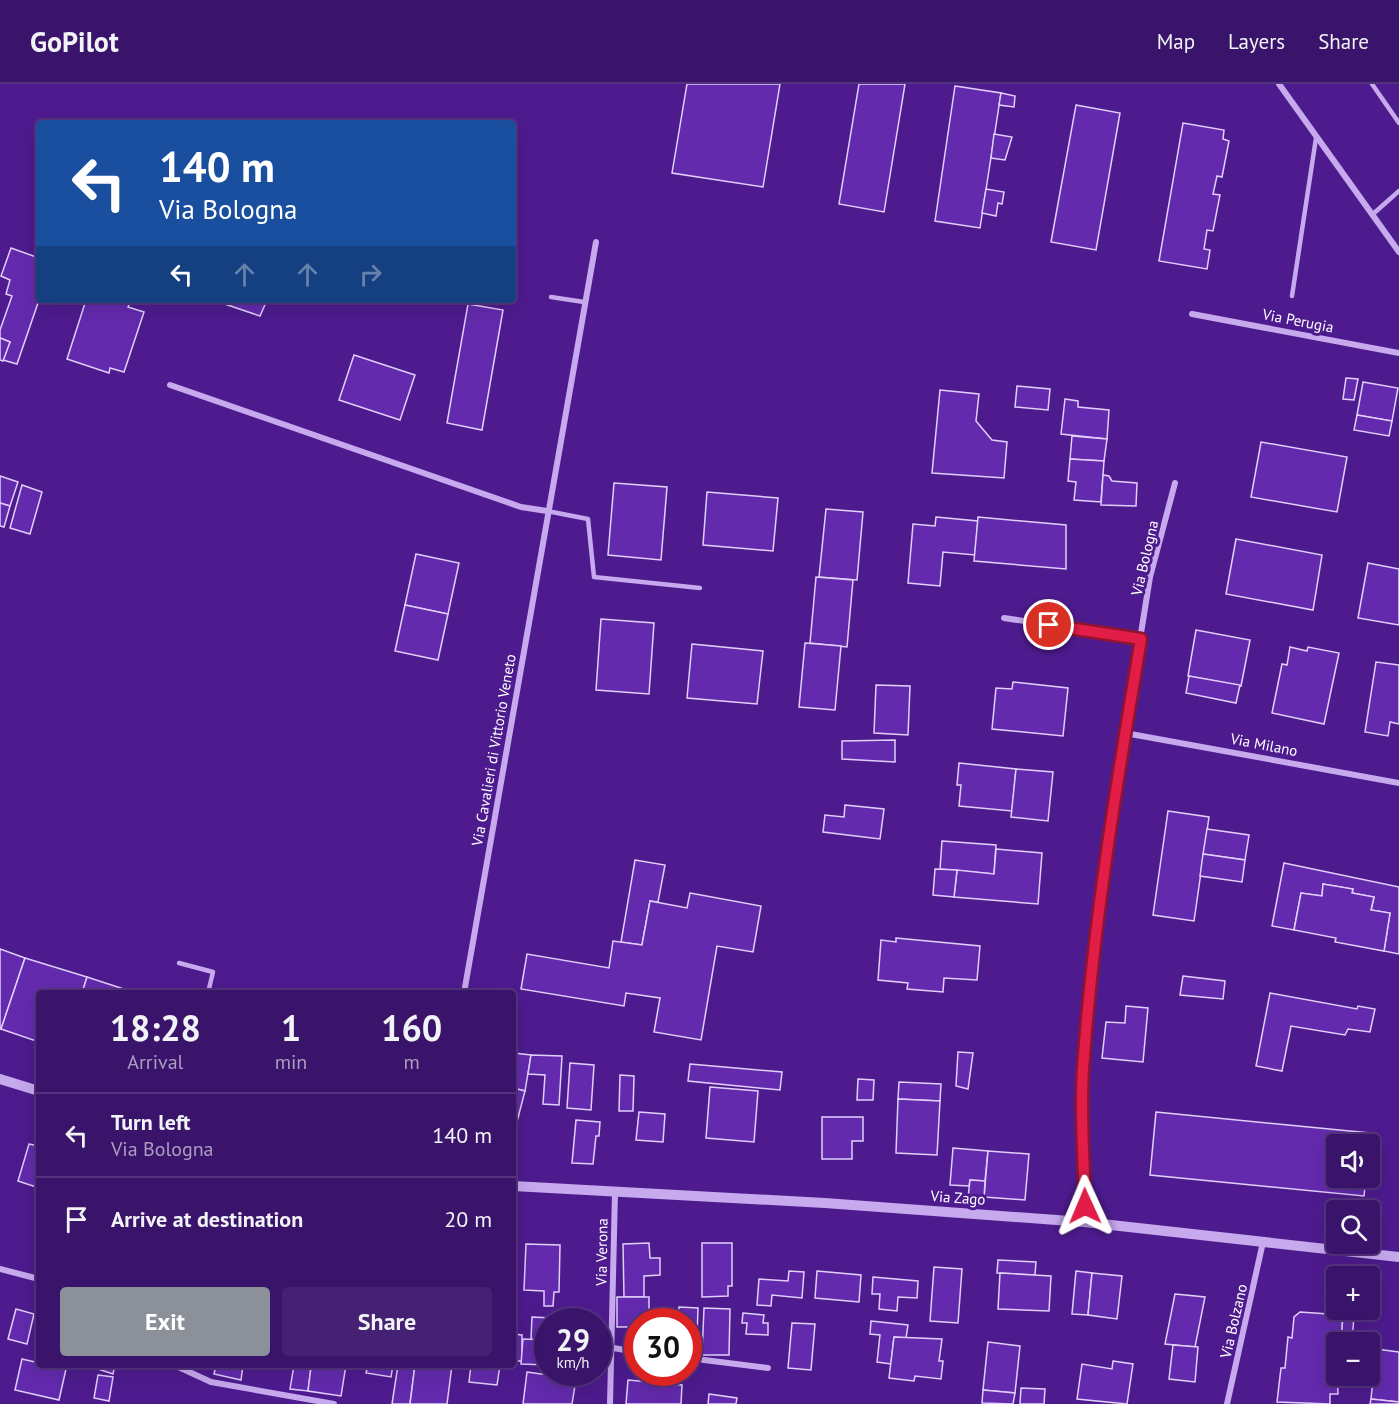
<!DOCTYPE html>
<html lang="en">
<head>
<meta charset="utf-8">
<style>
	body { margin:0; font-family:"PT Sans",sans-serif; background:#452173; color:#f1f3f6; height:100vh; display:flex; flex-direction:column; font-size:22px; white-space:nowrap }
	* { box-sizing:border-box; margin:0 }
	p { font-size:20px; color:#ab9ec1 }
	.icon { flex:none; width:33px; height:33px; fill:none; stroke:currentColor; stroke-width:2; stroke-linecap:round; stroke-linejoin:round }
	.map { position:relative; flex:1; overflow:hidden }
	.sheet { position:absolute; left:36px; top:906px; width:480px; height:378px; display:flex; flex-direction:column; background:#3a146b; border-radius:6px; box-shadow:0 6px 24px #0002,0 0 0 2px #54337e }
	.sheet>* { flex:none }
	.top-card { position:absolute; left:36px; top:36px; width:480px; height:183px; border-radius:6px; box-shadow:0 6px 24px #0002,0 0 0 2px #54337e; background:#1a4fa0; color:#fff; overflow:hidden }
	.fabs { position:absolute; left:1326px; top:1050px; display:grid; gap:12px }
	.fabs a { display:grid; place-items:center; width:54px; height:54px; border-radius:6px; background:#3a146b; box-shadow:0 6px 24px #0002,0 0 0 2px #54337e; font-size:30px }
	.speed { position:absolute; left:534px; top:1224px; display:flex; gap:12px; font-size:30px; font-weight:700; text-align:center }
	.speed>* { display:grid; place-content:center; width:78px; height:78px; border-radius:50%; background:#3a146b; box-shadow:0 6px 24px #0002,0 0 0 2px #54337e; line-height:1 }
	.speed small { font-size:15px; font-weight:400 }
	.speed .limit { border:9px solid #d22; background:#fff; color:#111 }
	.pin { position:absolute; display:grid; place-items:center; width:51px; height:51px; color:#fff; margin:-26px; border:3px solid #fff; border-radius:50%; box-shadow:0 2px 6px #0007 }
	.me { position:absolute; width:66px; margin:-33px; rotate:359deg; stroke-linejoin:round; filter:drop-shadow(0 0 4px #0008) }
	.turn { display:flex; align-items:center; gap:21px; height:126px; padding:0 24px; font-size:27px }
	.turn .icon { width:78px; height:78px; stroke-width:2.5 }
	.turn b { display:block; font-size:42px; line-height:51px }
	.lanes { display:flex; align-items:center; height:57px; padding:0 24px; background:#0003; justify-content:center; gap:30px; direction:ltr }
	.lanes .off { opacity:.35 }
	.eta { display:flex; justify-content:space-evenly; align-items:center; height:102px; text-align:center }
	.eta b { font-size:36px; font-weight:700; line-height:42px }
	.action { display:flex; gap:12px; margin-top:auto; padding:12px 24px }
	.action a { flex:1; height:69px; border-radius:6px; background:#8c9099; color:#fff; font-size:24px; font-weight:700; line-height:69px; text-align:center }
	.action a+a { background:#452173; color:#f1f3f6 }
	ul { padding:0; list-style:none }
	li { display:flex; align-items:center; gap:18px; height:84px; padding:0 24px; border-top:2px solid #54337e }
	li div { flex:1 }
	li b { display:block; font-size:22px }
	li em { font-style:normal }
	header { display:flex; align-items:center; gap:36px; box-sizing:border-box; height:84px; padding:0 30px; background:#3a146b; border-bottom:2px solid #54337e }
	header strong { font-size:28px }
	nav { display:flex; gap:33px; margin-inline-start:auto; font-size:21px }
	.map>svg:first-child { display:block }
	.building { fill:#632aae; stroke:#e1cffa; stroke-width:1.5 }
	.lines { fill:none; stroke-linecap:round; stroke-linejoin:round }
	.service { stroke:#c7a9ee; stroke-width:4.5 }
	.minor { stroke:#c7a9ee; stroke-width:6 }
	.tertiary { stroke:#c7a9ee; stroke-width:10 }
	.route-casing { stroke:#92132f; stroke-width:15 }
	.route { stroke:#e11d48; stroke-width:10 }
	.labels { text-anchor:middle; stroke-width:6; stroke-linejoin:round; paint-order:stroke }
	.street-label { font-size:15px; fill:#fff; stroke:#4e1b8f }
</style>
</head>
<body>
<header>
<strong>GoPilot</strong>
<nav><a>Map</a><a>Layers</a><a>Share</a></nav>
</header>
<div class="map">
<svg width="1399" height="1320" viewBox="0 0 1399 1320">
	<rect width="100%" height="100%" fill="#4e1b8f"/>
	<g class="building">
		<path d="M687,0h93l-17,103 -91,-14z"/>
		<path d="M859,0h46l-21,128 -45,-8z"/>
		<path d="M955,2l46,7 -21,135 -45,-7z"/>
		<path d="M1001,9l14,3 -1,11 -15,-2z"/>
		<path d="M1076,21l44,8 -24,137 -45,-8z"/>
		<path d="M1183,39l41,7 -1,9 6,2 -7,36 -5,-1 -4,18 7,1 -7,36 -6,-1 -3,19 6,1 -3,19 -48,-8z"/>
		<path d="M994,50l18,3 -7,23 -14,-2z"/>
		<path d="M986,105l18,3 -2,12 -4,-1 -2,13 -14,-3z"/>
		<path d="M11,164l28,10v42l-22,64 -14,-4 7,-18 -10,-4v-8l12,-34 -6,-2 4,-14 -9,-4z"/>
		<path d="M86,216h35l9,3 -2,4 16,5 -20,60 -14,-4 -1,5 -42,-14z"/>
		<path d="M213,216h54l-7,16z"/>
		<path d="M468,220l35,6 -21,120 -35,-7z"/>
		<path d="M0,254l10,4 -7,19 -3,-1z"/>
		<path d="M354,271l61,20 -15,45 -61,-20z"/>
		<path d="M1346,294l12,1 -4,21 -11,-1z"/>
		<path d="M1363,298l35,6 -6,33 -35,-6z"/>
		<path d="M1017,302l33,3 -2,21 -33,-3z"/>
		<path d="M940,306l39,4 -3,27 16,19 15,2 -3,36 -72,-5z"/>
		<path d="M1065,315l13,2v6l31,3 -2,29 -46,-5z"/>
		<path d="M1357,331l35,6 -3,15 -35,-6z"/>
		<path d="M1072,352l35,3 -3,22 -34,-2z"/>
		<path d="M1261,358l86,15 -10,55 -86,-15z"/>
		<path d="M1070,375l34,2 -3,41 -27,-2 2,-18 -8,-1z"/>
		<path d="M1103,391l6,1 3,5 25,2 -1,23 -35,-1z"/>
		<path d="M0,392l18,6 -8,24 -10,-3z"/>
		<path d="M614,399l53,4 -6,73 -53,-5z"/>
		<path d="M22,401l20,7 -12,42 -20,-6z"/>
		<path d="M707,408l71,6 -5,53 -70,-6z"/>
		<path d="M0,419l10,3 -6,21 -4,-1z"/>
		<path d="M826,425l37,3 -6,68 -38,-3z"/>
		<path d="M936,433l42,4 -3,34 -32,-3 -3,34 -32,-3 5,-59 22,2z"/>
		<path d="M978,433l88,8v44l-92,-8z"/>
		<path d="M1236,455l86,16 -9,55 -87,-16z"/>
		<path d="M416,470l43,9 -11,51 -43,-9z"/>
		<path d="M1368,479l31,6v56l-41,-7z"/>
		<path d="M816,493l37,3 -6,67 -37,-4z"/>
		<path d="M405,521l43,9 -10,46 -43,-9z"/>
		<path d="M601,535l53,4 -5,71 -53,-4z"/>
		<path d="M1196,546l54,10 -9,46 -53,-10z"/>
		<path d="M805,559l36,3 -6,64 -36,-3z"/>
		<path d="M692,560l71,7 -6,53 -70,-6z"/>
		<path d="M1290,563l17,4 1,-4 31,6 -15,71 -52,-11 10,-49 5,1z"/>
		<path d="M1376,578l23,3v59l-9,-2 -2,14 -23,-4z"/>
		<path d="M1189,592l51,9 -4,18 -50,-10z"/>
		<path d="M1013,598l55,6 -5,48 -71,-7 4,-41 16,1z"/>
		<path d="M876,601l34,1 -2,49 -34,-2z"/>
		<path d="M895,656v22l-53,-3v-18z"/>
		<path d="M959,679l57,6 -4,42 -53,-5 2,-21h-4z"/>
		<path d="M1016,685l37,3 -5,49 -37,-4z"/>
		<path d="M845,721l39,4 -4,30 -57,-7 2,-17 19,2z"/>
		<path d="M1168,727l41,6 -15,104 -41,-6z"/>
		<path d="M1207,745l42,6 -4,25 -42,-6z"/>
		<path d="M942,757l54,4 -2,29 -54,-5z"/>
		<path d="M996,765l46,4 -4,51 -84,-7 3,-27 37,4z"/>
		<path d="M1203,770l42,6 -3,22 -42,-6z"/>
		<path d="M635,776l30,5 -7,37 -8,-1 -8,44 -21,-3z"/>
		<path d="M1284,779l115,24v67l-15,-3 6,-38 -19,-3 3,-13 -22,-4 1,-4 -30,-5 -1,12 -21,-3 -7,37 -22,-4z"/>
		<path d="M935,785l22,1 -3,27 -21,-2z"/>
		<path d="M1323,800l30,5 -1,4 22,4 -3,13 19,3 -6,38 -49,-9 1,-4 -42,-8 7,-37 21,3z"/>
		<path d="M690,809l71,13 -8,46 -36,-6 -16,94 -47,-8 6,-34 -34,-5 -2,13 -103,-17 6,-35 82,14 4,-27 29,4 8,-44 37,7z"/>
		<path d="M896,854l84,8 -3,34 -33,-2 -1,14 -36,-3 1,-6 -30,-3 3,-40 15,2z"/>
		<path d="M0,865l25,9 -24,71h-1z"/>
		<path d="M25,874l62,19 -5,16h-43v49l-38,-13z"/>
		<path d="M1183,892l42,5 -2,18 -43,-4z"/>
		<path d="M87,893l49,16h-54z"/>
		<path d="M1270,909l87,16 1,-3 17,3 -5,23 -22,-3 -3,6 -54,-9 -9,45 -26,-5z"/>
		<path d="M1126,922l22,2 -5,54 -41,-4 4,-36 19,1z"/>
		<path d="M958,968l15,1 -5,36 -12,-3z"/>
		<path d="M513,969l18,2 -6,36 -12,-3z"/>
		<path d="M531,971l31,1 -3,49 -16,-1 2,-29 -17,-1z"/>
		<path d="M570,979l24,2 -3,45 -24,-2z"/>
		<path d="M690,980l92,8 -2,18 -92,-9z"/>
		<path d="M620,991l14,1 -1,35h-14z"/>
		<path d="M858,995l16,1 -1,20h-16z"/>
		<path d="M899,998l42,2 -1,17 -42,-2z"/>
		<path d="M710,1003l48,4 -4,51 -48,-4z"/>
		<path d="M513,1004l12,3 -12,46z"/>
		<path d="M898,1015l42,2 -3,54 -41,-2z"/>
		<path d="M639,1028l26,2 -2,28 -27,-2z"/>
		<path d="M1156,1028l214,21 -1,11h-33v34h30l-2,18 -214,-21z"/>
		<path d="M822,1033h41v24h-11v18h-30z"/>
		<path d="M576,1036l24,2 -1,14h-3l-3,28 -21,-1z"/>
		<path d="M29,1060l10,2v42l-21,-7z"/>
		<path d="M953,1064l35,3 -3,30 -15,-1 -1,6 -19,-1z"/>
		<path d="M988,1067l41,3 -4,46 -41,-3z"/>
		<path d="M970,1096l15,1 -1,18 -16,-1z"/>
		<path d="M649,1159l1,15h10v17l-16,1v21h-20l-1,-53z"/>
		<path d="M702,1159h30v43h-4v10l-26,1z"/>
		<path d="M526,1160l34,1 -1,47h-5l-1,14h-9v-15l-20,-1z"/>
		<path d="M998,1176l38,2 -1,13 -38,-2z"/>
		<path d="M934,1183l28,2 -4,54 -28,-2z"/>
		<path d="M789,1187l15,1 -2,26 -30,-3 -1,11 -14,-1 2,-26 29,2z"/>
		<path d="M817,1187l44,4 -2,27 -44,-4z"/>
		<path d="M1076,1187l16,2 -4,42 -16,-1z"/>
		<path d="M1000,1189l51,3 -2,35 -51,-2z"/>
		<path d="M1092,1189l30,3 -5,43 -29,-4z"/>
		<path d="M873,1193l45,4 -1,17 -19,-1 -1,14 -18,-2 1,-15h-8z"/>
		<path d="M1175,1210l30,3 -10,50 -30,-3z"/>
		<path d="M617,1213h32v25h-11v5h-21z"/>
		<path d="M679,1223l19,1 -1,30 -9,-1v-15h-10z"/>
		<path d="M704,1224l26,1 -1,46h-27z"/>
		<path d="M16,1225l18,5 -7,30 -19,-5z"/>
		<path d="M1300,1228l43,3 -2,27h-5l2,52h-8v10l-53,-2 4,-34h4l3,-31 4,1 2,-21z"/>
		<path d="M743,1229l21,2 -1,8h5v12l-22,-1 1,-11h-5z"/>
		<path d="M1343,1231l11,1 -2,26h-11z"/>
		<path d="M532,1233l20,1 -1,4h-3v18l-17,-1z"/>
		<path d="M871,1237l37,4 -2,13 -12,-1 -3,27 -14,-2 3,-27 -10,-1z"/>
		<path d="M792,1239l23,1 -4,46 -23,-2z"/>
		<path d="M513,1250l9,1v26h-9z"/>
		<path d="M894,1253l48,2 -3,22h4l-2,18 -26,-3 -1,5 -25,-3z"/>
		<path d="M523,1255l25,1v25l-27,-1z"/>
		<path d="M988,1258l32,4 -5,47 -32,-3z"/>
		<path d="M1173,1261l25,2 -3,35 -26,-3z"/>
		<path d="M1376,1265l23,3v50l-28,-3z"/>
		<path d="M22,1275l44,10 -7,31 -44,-10z"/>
		<path d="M1113,1277l20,3 -6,40 -50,-5 5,-35 30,5z"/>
		<path d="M86,1281h29l-2,9z"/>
		<path d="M216,1281h27l-2,15 -27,-6z"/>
		<path d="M294,1281l17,2 -3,24 -18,-2z"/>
		<path d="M300,1281h46l-5,31 -33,-5 3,-24z"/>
		<path d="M368,1281h25l-2,12 -25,-4z"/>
		<path d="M398,1281h17l-5,39h-18z"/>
		<path d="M415,1281h37l-5,39h-37z"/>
		<path d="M471,1281h29l-3,20 -28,-3z"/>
		<path d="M527,1288l49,7 -4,25h-49z"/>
		<path d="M98,1291l15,2 -4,24 -15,-3z"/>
		<path d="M628,1296l54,5 -1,19h-55z"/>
		<path d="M1021,1304l24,1 -1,15h-24z"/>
		<path d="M983,1306l32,3 -2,11 -31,-1z"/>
		<path d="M709,1310l28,4 -1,6h-28z"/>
		<path d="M1371,1315l28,3v2h-29z"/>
	</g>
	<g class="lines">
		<g class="service">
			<path d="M1372,0l27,39"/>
			<path d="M1373,130l26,-23"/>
			<path d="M1292,212l24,-158"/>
			<path d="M551,213l33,5"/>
			<path d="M547,427l41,8 6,58 106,11"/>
			<path d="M179,879l34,9 -5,21"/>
		</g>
		<g class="minor">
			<path d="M1279,0l120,168"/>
			<path d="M1192,230l207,39"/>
			<path d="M170,301l351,122 26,4"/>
			<path d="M1004,534l137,21"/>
			<path d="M1125,649l274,50"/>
			<path d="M464,909l132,-751"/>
			<path d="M1084,1138l-1,-151 11,-118 31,-220 25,-156 25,-94"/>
			<path d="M0,1185l39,10"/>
			<path d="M613,1264l25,4"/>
			<path d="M688,1274l80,10"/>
			<path d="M174,1281l37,17 123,22"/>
			<path d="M610,1320l5,-212"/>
			<path d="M1227,1320l36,-162"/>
		</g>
		<g class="tertiary">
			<path d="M0,995l39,12"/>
			<path d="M513,1102l312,17 259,19 315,35"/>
		</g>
	</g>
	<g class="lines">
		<g class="route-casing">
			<path id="route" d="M1049,541l92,14c-24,142 -48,286 -58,430 -3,45 1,91 2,137"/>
		</g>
		<use href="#route" class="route"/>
	</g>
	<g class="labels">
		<g class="street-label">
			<text transform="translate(1298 237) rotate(11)" y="5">Via Perugia</text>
			<text transform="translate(1145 474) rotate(-77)" y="5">Via Bologna</text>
			<text transform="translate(1264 661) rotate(11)" y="5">Via Milano</text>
			<text transform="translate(494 666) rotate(-80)" y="5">Via Cavalieri di Vittorio Veneto</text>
			<text transform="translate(958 1114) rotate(4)" y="5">Via Zago</text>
			<text transform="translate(602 1168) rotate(-89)" y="5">Via Verona</text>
			<text transform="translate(1234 1237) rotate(-77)" y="5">Via Bolzano</text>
		</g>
	</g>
</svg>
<div class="fabs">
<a><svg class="icon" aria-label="sound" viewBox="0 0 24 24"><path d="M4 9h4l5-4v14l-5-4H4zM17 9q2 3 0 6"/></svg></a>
<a><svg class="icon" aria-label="search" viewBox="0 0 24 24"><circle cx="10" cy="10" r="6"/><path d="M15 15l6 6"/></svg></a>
<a>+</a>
<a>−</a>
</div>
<div class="speed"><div>29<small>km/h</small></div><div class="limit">30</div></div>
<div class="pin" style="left:1049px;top:541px;background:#d93025"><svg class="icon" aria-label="arrive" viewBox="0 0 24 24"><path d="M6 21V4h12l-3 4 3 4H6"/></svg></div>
<svg class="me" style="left:1085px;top:1122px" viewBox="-20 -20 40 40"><path d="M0-17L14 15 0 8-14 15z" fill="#e11d48" stroke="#fff" stroke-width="4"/></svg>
<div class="top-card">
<div class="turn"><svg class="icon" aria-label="left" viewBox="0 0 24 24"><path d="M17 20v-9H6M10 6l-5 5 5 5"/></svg><div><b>140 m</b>Via Bologna</div></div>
<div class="lanes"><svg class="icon" aria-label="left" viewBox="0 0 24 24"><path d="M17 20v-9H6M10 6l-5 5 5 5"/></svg><svg class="icon off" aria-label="ahead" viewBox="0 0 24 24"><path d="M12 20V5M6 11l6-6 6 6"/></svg><svg class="icon off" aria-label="ahead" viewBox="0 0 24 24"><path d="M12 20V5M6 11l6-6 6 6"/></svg><svg class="icon off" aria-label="right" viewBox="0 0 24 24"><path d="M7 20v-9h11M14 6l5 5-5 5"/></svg></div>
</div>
<section class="sheet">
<div class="eta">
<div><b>18:28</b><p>Arrival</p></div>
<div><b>1</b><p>min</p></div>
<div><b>160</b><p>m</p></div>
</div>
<ul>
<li><svg class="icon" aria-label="left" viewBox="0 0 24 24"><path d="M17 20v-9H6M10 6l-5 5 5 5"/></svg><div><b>Turn left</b><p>Via Bologna</p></div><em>140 m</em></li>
<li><svg class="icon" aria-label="arrive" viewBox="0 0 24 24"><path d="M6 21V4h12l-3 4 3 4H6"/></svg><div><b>Arrive at destination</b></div><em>20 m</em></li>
</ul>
<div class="action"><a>Exit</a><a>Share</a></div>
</section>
</div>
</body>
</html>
